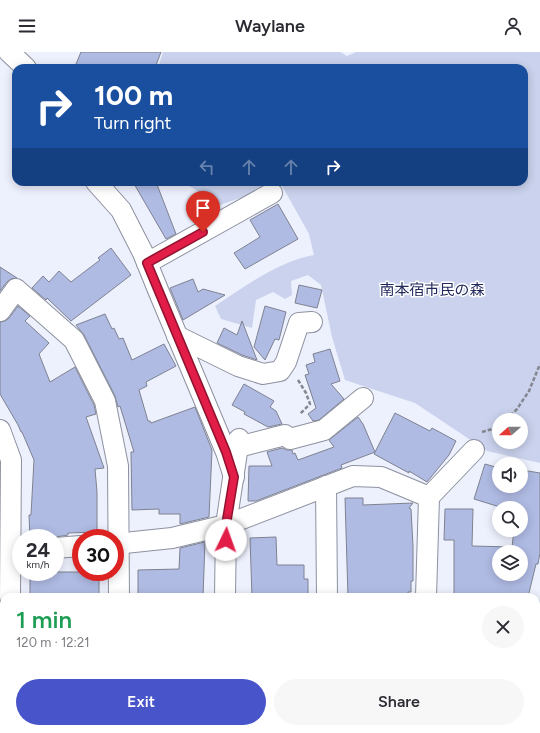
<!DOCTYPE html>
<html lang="en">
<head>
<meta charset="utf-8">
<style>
	body { margin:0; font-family:Figtree,"Noto Sans JP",sans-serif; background:#f7f7f7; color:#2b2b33; height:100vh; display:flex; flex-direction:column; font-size:15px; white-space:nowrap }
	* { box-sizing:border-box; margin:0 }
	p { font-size:13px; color:#7c7c81 }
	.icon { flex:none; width:22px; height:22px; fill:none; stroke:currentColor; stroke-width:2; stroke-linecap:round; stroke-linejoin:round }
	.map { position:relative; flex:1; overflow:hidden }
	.panel { position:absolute; left:0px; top:541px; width:540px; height:140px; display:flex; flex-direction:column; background:#fff; border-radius:12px 12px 0 0; box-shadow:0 2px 10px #0003 }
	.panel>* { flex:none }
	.hud { position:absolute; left:12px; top:12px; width:516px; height:122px; border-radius:12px; box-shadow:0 2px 10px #0003; background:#1a4fa0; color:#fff; overflow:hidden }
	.needle { width:26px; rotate:249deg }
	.fabs { position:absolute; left:492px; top:361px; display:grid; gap:8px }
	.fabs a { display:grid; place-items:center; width:36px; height:36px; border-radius:50%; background:#fff; box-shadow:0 2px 10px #0003; font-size:20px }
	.speed { position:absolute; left:12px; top:477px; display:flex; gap:8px; font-size:20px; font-weight:700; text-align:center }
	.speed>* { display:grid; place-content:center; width:52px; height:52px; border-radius:50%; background:#fff; box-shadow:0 2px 10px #0003; line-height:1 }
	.speed small { font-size:10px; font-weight:400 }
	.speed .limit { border:6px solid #d22; background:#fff; color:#111 }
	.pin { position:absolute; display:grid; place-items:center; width:34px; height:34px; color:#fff; margin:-41px -17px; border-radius:50% 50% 50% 0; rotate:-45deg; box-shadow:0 0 4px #0007 }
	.pin .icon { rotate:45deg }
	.me { position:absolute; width:44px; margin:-22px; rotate:3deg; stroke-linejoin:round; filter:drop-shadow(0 0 3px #0008) }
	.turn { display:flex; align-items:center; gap:14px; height:84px; padding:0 16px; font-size:18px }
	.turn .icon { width:52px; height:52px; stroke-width:2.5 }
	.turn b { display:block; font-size:28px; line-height:34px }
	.lanes { display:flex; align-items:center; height:38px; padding:0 16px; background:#0003; justify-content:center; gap:20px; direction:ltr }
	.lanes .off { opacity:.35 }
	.round { display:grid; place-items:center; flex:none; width:42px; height:42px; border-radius:21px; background:#f7f7f7 }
	.summary { display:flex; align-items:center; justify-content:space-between; height:68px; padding:0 16px }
	h1 { font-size:24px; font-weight:600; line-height:30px; color:#1e9e55 }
	.cta { display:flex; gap:8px; margin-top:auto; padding:8px 16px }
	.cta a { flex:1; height:46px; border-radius:24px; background:#4854c9; color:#fff; font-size:16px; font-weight:600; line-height:46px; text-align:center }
	.cta a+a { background:#f7f7f7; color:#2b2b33 }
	header { display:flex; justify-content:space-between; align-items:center; height:52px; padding:0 16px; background:#fff; font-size:18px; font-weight:600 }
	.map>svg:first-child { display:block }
	.green { fill:#cad2ed; fill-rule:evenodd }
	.building { fill:#b0bbe4; stroke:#7e8290; fill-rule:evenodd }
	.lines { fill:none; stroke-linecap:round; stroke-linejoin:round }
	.minor-casing { stroke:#8d919f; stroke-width:22 }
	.path { stroke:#848790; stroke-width:2.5; stroke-dasharray:4 2; stroke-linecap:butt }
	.minor { stroke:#fff; stroke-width:20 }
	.route-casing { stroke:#92132f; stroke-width:10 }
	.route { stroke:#e11d48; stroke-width:7 }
	.labels { text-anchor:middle; stroke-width:3; stroke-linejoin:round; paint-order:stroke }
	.park-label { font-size:15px; fill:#22295c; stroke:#fff }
</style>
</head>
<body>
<header><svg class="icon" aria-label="menu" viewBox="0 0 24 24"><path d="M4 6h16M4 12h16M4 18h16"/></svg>Waylane<svg class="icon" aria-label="person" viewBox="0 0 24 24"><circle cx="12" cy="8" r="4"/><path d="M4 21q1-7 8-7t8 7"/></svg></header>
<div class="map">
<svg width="540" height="681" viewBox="0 0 540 681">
	<rect width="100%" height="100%" fill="#edf0fd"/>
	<g class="green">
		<path d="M163,0h177l7,4 9,-4h184v411l-53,-12 -72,-48 -70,-23 -13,-43 -11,-52 -13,-10 -17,6 1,14 -7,4 -12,-7 -17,8 -4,28 -31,-9 -6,-13c31,-20 62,-44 99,-51l-5,-21 -28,-50 -61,21 -37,-23h341v-114h-366zM499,368h22v22h-22z"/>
		<path d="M540,547v134h-167l13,-4h45l3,3 15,-3h87v-119z"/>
	</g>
	<g class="building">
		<path d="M81,0h80l-6,16h-68l-11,-4z"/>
		<path d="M133,130h23l20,52 -10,5z"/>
		<path d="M278,152l20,35 -53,30 -11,-16 26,-16 -10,-17z"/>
		<path d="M111,196l20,27 -60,46 -24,-23 -1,2 -14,-12 11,-12 6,6 10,-11 12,11 29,-22 -2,-2z"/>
		<path d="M0,215l17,11 -6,1 -4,3 -7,9z"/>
		<path d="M193,227l5,13 5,-3 22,6 -42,25 -13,-32z"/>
		<path d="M299,233l23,5 -5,18 -22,-5z"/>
		<path d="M18,254l12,10 -5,5 24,22 -10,11 11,28 25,-15 19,38 2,9 -10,3 18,51 -9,1 2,23v40l-29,1v2l-18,3h-20l-1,-23h2l3,-55 -12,-28h-1l-3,-7 -18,-31v-72l5,-1 4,-3z"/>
		<path d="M265,254l21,6 -7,28 -4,-1 -10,21 -11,-13z"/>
		<path d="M105,262l7,15 2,-1 5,11 4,-1 9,22 32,-16 12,22 -30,16 1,4 -8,4 9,31h2l1,2 44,-16 17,43 -3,67 -29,7v-10h-21v-5l-27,1 -1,-58h3l-14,-46 -2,1 -3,-11 -31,-61 -8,-10z"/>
		<path d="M242,269l15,39 -15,-5 -25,-12 7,-15 13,7z"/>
		<path d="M330,297l10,32 -9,3 13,15 -25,21 -6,1 -5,-7 8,-6 -11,-33 4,-1 -3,-9 9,-3 -2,-8z"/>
		<path d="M244,332l30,17 -4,6 6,4 6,13 -14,3 -24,-13 1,-2 -13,-7z"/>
		<path d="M395,361l35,18 2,-3 24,13 -7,14 -22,27 -18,-11v2l-35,-19z"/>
		<path d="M358,365l5,7 12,28 -34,13 1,3 -86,33h-8l1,-35h23l-5,-14 15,-4 5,2h5l1,4 2,-1 3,7 36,-13 -5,-7z"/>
		<path d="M485,412l14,4v18h22l1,-16 18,3v80l-2,11h-2l-8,33h-74v-57h-10l1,-31h28l-1,37 40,1 2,-17h7v-22h-18l-29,-9zM499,500h22v22h-22z"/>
		<path d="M345,446h18v7l50,-2 -4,5 2,1 2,37v35h-2v11h-3v5h-60z"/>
		<path d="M276,485l1,28h27v14h4v18h-56l-2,-59z"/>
		<path d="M205,490l-2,55h-24v-2l-41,2v-27l41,-1 1,-21z"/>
		<rect x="30" y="520" width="69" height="25"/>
	</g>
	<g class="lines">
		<g class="minor-casing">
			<g id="minor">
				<path d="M9,0l17,16"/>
				<path d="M96,130l25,28 22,43 15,37 68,162 8,25"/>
				<path d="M147,211l125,-70"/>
				<path d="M0,259l16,-22 58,51 31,61 13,65 1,131"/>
				<path d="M177,284l61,30 25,8 17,-3 6,-9 13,-39 13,-1"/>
				<path d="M0,378l11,30 -1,137"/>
				<path d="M238,395l47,-12 5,4 34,-9 39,-32"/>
				<path d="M326,434l1,111"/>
				<path d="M115,492l57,-6 54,-13 127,-49 28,1 48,20"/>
				<path d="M55,496l26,-2"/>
				<path d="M225,545l1,-72 13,-86"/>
				<path d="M426,545l3,-100 45,-47"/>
				<path d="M10,677v4"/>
				<path d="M120,677v4"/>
				<path d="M224,681v-4"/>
				<path d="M333,681l15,-4"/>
			</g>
		</g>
		<g class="path">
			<path d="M298,328l8,13 4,11 -10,10"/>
			<path d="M506,368l11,-11 12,-18 11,-27"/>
			<path d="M482,380l17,-5"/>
		</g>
		<use href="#minor" class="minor"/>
	</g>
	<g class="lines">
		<g class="route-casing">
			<path id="route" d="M203,180l-56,31 79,189 8,25 -8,48v15"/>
		</g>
		<use href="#route" class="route"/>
	</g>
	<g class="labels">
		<g class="park-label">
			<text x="432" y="243">南本宿市民の森</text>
		</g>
	</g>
</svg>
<div class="fabs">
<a><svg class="needle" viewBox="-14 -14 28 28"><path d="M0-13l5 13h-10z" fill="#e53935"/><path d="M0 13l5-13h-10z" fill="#7c7c81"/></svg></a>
<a><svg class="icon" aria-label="sound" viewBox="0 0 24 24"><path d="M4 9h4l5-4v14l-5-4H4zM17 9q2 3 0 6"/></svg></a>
<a><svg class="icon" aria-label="search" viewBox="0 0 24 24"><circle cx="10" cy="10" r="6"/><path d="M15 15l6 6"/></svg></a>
<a><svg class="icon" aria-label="layers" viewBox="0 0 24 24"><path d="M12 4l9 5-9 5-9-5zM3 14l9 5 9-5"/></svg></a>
</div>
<div class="speed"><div>24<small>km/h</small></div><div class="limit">30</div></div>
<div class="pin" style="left:203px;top:180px;background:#d93025"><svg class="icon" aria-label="arrive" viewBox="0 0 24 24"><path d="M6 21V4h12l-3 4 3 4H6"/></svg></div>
<svg class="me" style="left:226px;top:488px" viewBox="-20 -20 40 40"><circle r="19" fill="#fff"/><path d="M0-13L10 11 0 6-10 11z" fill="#e11d48"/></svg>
<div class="hud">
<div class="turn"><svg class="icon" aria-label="right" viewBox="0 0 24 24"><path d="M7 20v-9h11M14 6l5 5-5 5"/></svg><div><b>100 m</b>Turn right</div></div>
<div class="lanes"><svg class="icon off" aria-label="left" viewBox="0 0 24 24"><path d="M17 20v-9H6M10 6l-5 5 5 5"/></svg><svg class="icon off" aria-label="ahead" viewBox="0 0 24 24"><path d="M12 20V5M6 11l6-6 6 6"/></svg><svg class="icon off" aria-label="ahead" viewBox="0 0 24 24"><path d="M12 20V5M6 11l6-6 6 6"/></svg><svg class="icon" aria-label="right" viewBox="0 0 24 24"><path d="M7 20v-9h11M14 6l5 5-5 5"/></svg></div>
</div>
<section class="panel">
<div class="summary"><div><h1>1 min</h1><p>120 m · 12:21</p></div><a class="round"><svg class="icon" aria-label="close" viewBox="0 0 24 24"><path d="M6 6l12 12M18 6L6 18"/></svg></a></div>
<div class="cta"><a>Exit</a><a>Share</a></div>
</section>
</div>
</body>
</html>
